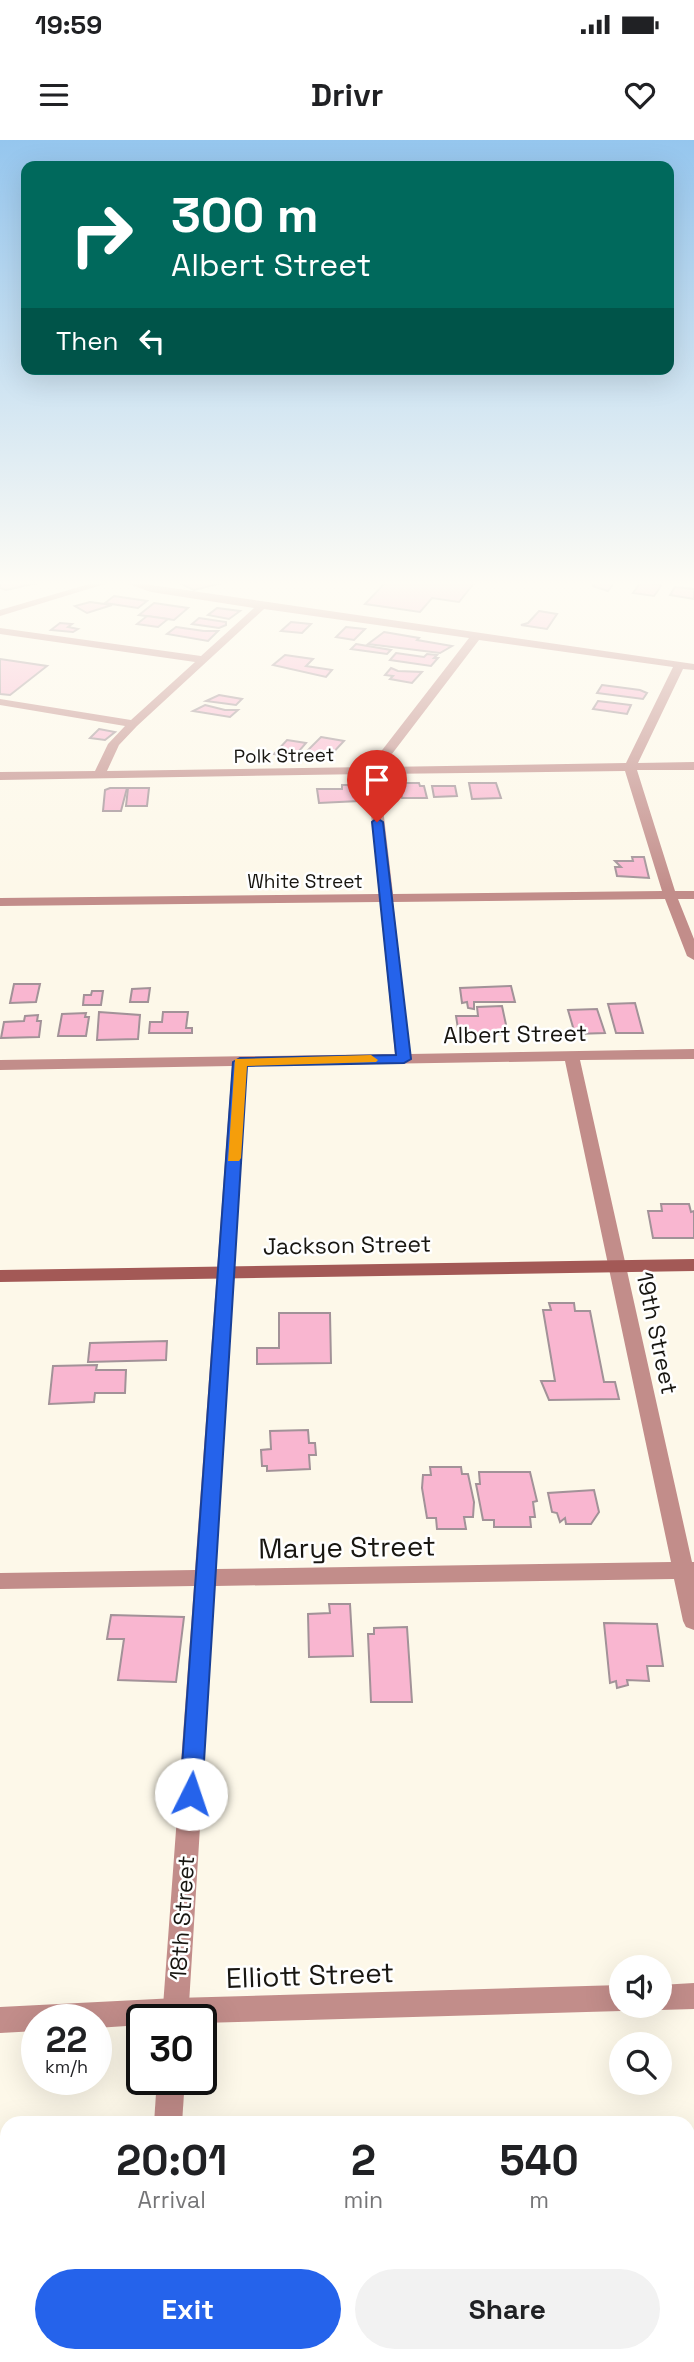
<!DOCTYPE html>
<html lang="en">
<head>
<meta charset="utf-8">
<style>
	body { margin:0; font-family:"Space Grotesk",sans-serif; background:#f2f2f2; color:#202124; height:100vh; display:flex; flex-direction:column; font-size:26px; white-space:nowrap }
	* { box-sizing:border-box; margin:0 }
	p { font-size:23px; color:#757577 }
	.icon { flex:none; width:38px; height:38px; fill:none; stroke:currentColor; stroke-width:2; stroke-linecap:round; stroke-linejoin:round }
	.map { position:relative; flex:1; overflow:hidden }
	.side { position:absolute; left:0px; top:1976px; width:695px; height:247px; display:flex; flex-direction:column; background:#fff; border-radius:21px 21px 0 0; box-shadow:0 7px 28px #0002 }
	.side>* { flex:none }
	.banner { position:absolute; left:21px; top:21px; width:653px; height:214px; border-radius:14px; box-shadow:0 7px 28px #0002; background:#00695c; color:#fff; overflow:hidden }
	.fabs { position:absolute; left:609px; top:1815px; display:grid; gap:14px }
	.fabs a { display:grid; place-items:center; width:63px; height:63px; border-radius:50%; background:#fff; box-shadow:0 7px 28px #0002; font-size:35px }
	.speed { position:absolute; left:21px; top:1864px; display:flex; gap:14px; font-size:35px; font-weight:700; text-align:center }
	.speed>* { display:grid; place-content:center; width:91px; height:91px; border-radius:50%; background:#fff; box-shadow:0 7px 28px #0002; line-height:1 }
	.speed small { font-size:18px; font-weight:400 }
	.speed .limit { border:4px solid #111; border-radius:10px; background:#fff; color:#111 }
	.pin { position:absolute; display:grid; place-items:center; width:60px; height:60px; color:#fff; margin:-72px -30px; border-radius:50% 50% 50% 0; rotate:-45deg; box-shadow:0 0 7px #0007 }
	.pin .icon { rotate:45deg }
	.me { position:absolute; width:77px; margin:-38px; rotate:4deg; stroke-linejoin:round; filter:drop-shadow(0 0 5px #0008) }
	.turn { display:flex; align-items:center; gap:24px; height:147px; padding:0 35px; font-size:32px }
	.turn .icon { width:91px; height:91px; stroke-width:2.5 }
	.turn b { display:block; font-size:49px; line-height:60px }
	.then { display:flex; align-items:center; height:66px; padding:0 35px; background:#0003; gap:14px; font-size:26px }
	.eta { display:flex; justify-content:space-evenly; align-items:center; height:119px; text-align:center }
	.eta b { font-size:42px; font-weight:700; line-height:49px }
	.cta { display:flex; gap:14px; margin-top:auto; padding:14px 35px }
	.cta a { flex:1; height:80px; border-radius:42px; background:#2563eb; color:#fff; font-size:28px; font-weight:700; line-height:80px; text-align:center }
	.cta a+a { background:#f2f2f2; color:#202124 }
	.status { display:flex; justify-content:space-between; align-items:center; height:49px; padding:0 35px; background:#fff; direction:ltr }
	.status svg { height:19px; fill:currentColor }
	header { display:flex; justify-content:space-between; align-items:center; height:91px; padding:0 35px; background:#fff; font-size:32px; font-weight:700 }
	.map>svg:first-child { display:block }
	.building { fill:#f9b6d0; stroke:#a29298; stroke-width:2 }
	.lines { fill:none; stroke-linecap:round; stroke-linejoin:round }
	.minor { fill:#c28d8a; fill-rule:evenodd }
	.tertiary { fill:#c28d8a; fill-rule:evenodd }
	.secondary { fill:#a35956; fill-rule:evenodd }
	.route { fill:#2563eb; stroke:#184099; stroke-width:2 }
	.slow { fill:#f59e0b }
	.labels { text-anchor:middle; stroke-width:5; stroke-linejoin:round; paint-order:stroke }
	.far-street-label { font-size:19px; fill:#181611; stroke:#fff }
	.street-label { font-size:23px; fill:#181611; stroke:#fff }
	.near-street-label { font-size:28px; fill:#181611; stroke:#fff }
</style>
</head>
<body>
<div class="status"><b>19:59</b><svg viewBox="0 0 49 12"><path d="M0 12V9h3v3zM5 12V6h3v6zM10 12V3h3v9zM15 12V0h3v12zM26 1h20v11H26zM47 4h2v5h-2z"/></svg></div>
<header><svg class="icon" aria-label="menu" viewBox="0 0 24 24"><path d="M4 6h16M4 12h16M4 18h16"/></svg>Drivr<svg class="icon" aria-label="heart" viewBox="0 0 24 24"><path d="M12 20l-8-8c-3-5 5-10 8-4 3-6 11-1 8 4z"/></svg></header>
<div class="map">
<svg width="694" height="2222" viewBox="0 0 694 2222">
	<rect width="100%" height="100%" fill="#fdf8e9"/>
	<g class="building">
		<path d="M0,440h51l-45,10 -6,-2z"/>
		<path d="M190,440h27l5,3 -28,7 -15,-7z"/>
		<path d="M388,440h61l25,3 -15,19 -27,-4 -12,14 -55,-8z"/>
		<path d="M598,440h18l-8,11 -15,-5z"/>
		<path d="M641,442l17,2 3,2 -7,10 -21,-3z"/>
		<path d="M675,447l19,2v10l-24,-4z"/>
		<path d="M114,456l33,5 -9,7 -33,-5z"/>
		<path d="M90,462l22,3 -25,8 -12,-7z"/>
		<path d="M154,463l34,5 -14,12 -35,-5z"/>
		<path d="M217,468l23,3 -11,8 -21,-4z"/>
		<path d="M539,471l18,3 -10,15 -26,-4 7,-2z"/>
		<path d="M147,476l21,3 -10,8 -21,-3z"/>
		<path d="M199,478l27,4v3l-7,3 -27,-4z"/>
		<path d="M291,482l20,2 -9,9 -21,-2z"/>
		<path d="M60,483l12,1 -4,3 10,2 -5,3 -22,-2z"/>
		<path d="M176,487l28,4h14l-10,10 -41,-7z"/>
		<path d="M346,487l19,2 -11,11 -18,-3z"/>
		<path d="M384,492l35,6 -2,2 35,6 -12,7 -72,-9z"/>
		<path d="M356,504l35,6 -4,4 -36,-5z"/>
		<path d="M396,513l28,4 3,-3 10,1 -3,3h4l-7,8 -41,-6z"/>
		<path d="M285,515l28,4 -7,7 26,4 -6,7 -53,-12z"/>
		<path d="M0,519l47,7 -37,29 -10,-1z"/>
		<path d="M391,528l7,3 24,1 -10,11 -22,-4 3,-3 -8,-1z"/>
		<path d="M602,545l38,5 7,3 -4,6 -46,-6z"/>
		<path d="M219,555l23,4 -6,6 -30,-4z"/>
		<path d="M598,561l33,4 -4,9 -34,-5z"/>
		<path d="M205,565l20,5h13l-8,7 -37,-6z"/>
		<path d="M99,589l16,3 -10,8 -15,-2z"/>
		<path d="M321,597l23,4 -15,16 -24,-4z"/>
		<path d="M287,600l19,3 -12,14 -20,-3z"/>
		<path d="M399,643h20l1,3h4l3,12h-25z"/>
		<path d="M469,643h27l5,15 -29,1z"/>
		<path d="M342,645h14l3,16 -40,2 -2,-14h25z"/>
		<path d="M432,646h23l2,10 -23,1z"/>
		<path d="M110,648h17l-6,23h-18l2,-21z"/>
		<path d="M128,648h21l-2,18h-21z"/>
		<path d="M632,717h12l5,21 -32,-2 -2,-9h6l-6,-6h18z"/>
		<path d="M14,844h26l-4,18 -26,1z"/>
		<path d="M511,846l4,16h-41v7l-6,-1 -1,-6 -5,1 -2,-15z"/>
		<path d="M150,848l-2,14h-18l2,-13z"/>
		<path d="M92,851h11l-2,14h-18l1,-10h7z"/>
		<path d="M635,863l8,30h-27l-8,-29z"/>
		<path d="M502,866l6,28 -49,1 -3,-19h22l-1,-9z"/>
		<path d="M597,869l8,24 -30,1 -7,-24z"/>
		<path d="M99,872l41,3 -2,24 -41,1z"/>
		<path d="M163,872h25l-2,16h6v5h-43l1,-11h12z"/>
		<path d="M86,873l-1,4h4l-3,19h-28l4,-22z"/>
		<path d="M38,875l-1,6h4l-2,16 -38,1 3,-16 20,-1 1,-5z"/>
		<path d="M661,1064h28l2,8 3,-1v27h-41l-5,-27h14z"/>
		<path d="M549,1163h25l1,8h15l14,71h11l4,17 -70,1 -8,-19h14l-12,-71h8z"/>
		<path d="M279,1173h51l1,50 -74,1v-16h22z"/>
		<path d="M167,1201l-1,19 -78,2 2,-19z"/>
		<path d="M97,1225l-1,5h30l-1,23h-30l-1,9 -45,2 4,-38z"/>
		<path d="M308,1290l1,13h6l1,12h-7l1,14 -43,2v-5h-5l-1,-16 10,-1 -1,-18z"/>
		<path d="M430,1327h31l1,7h6l6,28 -1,15h-9l2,12h-29l-1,-11h-9l-5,-30 1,-13h8z"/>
		<path d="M479,1332h51l7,29 -4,1 2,15h-5l1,10h-37v-7h-11l-7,-36h4z"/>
		<path d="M594,1350l5,22 -8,12h-25l-1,-6 -5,4 -3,-9 -5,-1 -4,-19z"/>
		<path d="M329,1464h21l3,52 -44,1 -1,-43 22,-1z"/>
		<path d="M111,1475l73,2 -8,65 -58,-2 6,-41h-17z"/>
		<path d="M604,1483l53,1 6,42h-16l2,15 -22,-1 1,5 -11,3 -1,-7 -6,2z"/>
		<path d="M407,1487l5,75h-41l-3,-68h6v-6z"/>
	</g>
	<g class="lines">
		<g class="minor">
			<path d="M117,440l577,84v6l-11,-1 -45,94 56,-1v8h-57l38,121h19v8h-16l16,40v21l-7,-4 -22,-57 -272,3 17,152 284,-5v10l-114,1 112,502h2v68l-8,-3 -3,-6 -9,-42 -459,7 -27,434h-26l32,-434 -194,3v-16l195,-3 37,-504 -232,4v-10l395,-6 -15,-152 -380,4v-8l379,-4 -12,-120 -367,6v-8l95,-1 13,-27 17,-18 -125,-21v-6l131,21 64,-58 -195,-28v-6l201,28 53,-48 -103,-16zM264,469l205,29 -100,129 -262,4 12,-26 18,-19zM479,500l194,27 -47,96 -244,4zM625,631l37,120 -269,3 -14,-120zM565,921l106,501 -455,7 31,-503z"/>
			<path d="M157,1939h28l-3,44h-28z"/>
			<path d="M138,2216h30l-1,6h-30z"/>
		</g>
		<g class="tertiary">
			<path d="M103,440h15l-118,36v-6z"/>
			<path d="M694,1843v26l-34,1 -9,-4h9v-21z"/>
			<path d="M621,1845v21h10l-10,5 -420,12v-3h-59v5l-46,3v-8h-59v11l-37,2v-26l176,-9z"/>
		</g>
		<path class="secondary" d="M694,1119v12l-694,11v-12z"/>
	</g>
	<linearGradient id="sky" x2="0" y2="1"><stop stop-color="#95c6ee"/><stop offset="0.59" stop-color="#fefcf5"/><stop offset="1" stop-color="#fefcf5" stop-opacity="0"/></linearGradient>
	<rect width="694" height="751" fill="url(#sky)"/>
	<path class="route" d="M377,678l6,4 28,237 -7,4 -157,3 -45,728 -4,6 -7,3 -8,-3 -3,-6 53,-732 7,-4 156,-3 -24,-233z"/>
	<path class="slow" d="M371,915l7,5 -2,2 -129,4 -6,92 -2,3h-11l7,-102z"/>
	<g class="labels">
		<g class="far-street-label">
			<text transform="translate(284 615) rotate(-1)" y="7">Polk Street</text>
			<text x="305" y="748">White Street</text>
		</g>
		<g class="street-label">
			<text transform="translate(515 894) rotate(-1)" y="8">Albert Street</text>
			<text transform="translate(347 1105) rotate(-1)" y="8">Jackson Street</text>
			<text transform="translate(657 1193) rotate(78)" y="8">19th Street</text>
			<text transform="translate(182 1778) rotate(-86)" y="8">18th Street</text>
		</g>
		<g class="near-street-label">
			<text transform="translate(347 1407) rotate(-1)" y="10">Marye Street</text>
			<text transform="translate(310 1835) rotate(-2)" y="10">Elliott Street</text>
		</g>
	</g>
</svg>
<div class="fabs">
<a><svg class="icon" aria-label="sound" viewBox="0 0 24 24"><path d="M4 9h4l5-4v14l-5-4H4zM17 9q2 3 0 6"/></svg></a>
<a><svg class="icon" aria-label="search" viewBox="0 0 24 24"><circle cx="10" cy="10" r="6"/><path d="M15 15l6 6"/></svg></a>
</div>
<div class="speed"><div>22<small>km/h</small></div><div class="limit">30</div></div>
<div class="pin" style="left:377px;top:682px;background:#d93025"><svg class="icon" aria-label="arrive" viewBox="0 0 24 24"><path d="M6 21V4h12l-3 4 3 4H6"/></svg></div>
<svg class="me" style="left:191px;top:1654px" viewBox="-20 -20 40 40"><circle r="19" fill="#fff"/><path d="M0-13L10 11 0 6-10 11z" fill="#2563eb"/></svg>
<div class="banner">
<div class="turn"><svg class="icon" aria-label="right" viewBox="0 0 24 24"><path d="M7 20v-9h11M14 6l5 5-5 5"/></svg><div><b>300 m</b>Albert Street</div></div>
<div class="then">Then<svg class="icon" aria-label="left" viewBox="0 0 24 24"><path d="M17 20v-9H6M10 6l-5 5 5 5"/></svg></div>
</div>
<section class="side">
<div class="eta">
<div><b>20:01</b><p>Arrival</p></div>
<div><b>2</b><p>min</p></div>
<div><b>540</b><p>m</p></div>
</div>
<div class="cta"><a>Exit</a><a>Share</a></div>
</section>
</div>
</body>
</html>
